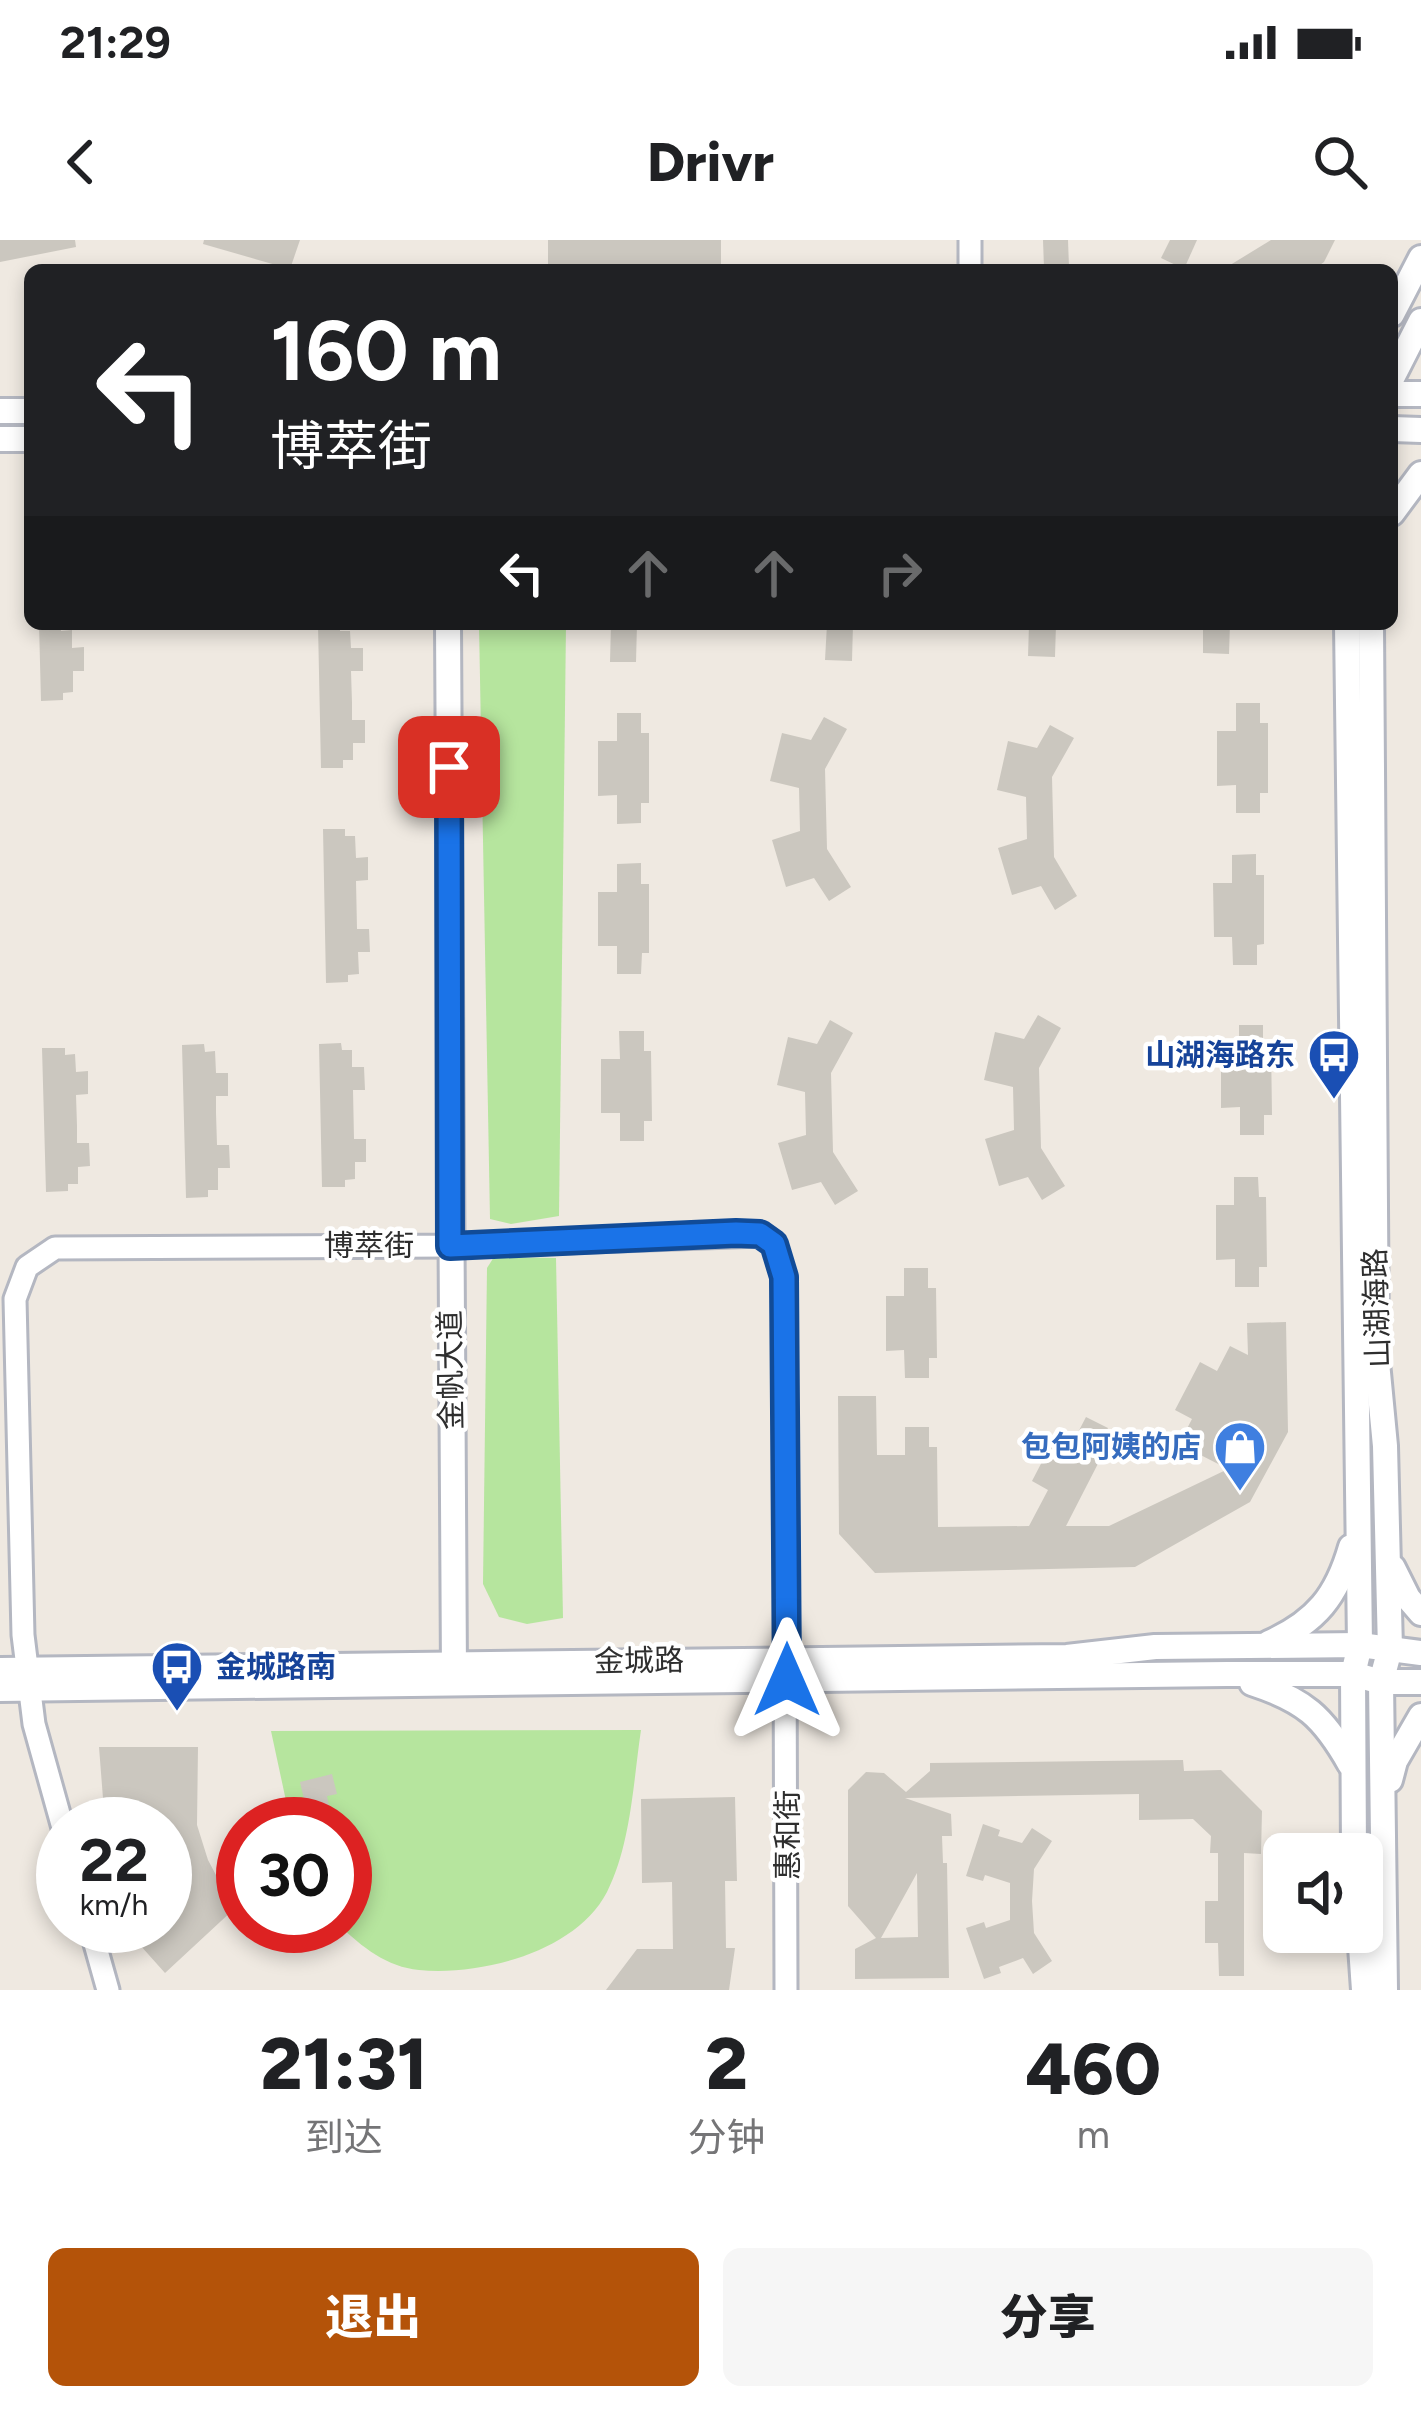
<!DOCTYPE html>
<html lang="zh">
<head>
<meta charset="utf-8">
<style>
	body { margin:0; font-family:Figtree,"Noto Sans SC",sans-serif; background:#f6f6f6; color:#202124; height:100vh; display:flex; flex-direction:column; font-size:45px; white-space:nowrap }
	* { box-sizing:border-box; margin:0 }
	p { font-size:39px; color:#757577 }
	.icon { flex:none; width:66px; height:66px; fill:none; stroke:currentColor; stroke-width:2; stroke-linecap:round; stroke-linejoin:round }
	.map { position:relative; height:1750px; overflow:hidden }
	.details { display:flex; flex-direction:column; background:#fff; flex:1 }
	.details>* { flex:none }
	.top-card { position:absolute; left:24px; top:24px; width:1374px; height:366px; border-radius:18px; box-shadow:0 6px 18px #0003; background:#202124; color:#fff; overflow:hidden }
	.controls { position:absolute; left:1263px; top:1593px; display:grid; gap:24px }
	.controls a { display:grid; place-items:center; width:120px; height:120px; border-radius:18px; background:#fff; box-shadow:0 6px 18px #0003; font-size:60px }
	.speed { position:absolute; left:36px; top:1557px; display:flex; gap:24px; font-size:60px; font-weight:700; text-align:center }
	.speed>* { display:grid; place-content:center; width:156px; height:156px; border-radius:50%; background:#fff; box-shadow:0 6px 18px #0003; line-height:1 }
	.speed small { font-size:30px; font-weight:400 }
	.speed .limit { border:18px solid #d22; background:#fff; color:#111 }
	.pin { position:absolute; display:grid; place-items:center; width:102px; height:102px; color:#fff; margin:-51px; border-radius:24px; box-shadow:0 6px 18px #0006 }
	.me { position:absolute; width:132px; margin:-66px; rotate:0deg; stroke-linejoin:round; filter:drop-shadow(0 0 9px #0008) }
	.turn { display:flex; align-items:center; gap:42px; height:252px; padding:0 48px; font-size:54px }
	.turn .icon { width:156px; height:156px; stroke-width:2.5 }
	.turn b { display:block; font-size:84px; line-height:102px }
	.lanes { display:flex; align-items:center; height:114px; padding:0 48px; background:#0003; justify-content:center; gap:60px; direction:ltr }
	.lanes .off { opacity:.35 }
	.eta { display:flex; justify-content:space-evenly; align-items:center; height:204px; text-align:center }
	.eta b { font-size:72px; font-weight:800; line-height:84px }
	.action { display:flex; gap:24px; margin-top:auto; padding:24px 48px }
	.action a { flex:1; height:138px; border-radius:18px; background:#b45309; color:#fff; font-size:48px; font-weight:800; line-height:138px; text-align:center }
	.action a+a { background:#f6f6f6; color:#202124 }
	.status { display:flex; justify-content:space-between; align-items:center; height:84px; padding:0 60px; background:#fff; direction:ltr }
	.status svg { height:33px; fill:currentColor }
	header { display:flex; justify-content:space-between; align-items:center; height:156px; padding:0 48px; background:#fff; font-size:54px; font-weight:800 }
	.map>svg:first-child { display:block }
	.green { fill:#b6e59e }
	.building { fill:#cbc7bf; fill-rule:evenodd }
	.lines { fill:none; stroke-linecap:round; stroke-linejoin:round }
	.minor-casing { stroke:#b4b7c1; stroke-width:27 }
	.tertiary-casing { stroke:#b4b7c1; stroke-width:30 }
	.minor { stroke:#fff; stroke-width:21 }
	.tertiary { stroke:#fff; stroke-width:24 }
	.route-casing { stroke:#114b97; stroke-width:30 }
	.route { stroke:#1a73e8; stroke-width:21 }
	.labels { text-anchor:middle; stroke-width:9; stroke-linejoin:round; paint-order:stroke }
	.transit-label { font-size:30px; font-weight:bold; fill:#164399; stroke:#fff; text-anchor:end }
	.street-label { font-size:30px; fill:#2e2e2e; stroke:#fff }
	.shop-label { font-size:30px; font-weight:bold; fill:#366cbe; stroke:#fff; text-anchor:end }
</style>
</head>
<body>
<div class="status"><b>21:29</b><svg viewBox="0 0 49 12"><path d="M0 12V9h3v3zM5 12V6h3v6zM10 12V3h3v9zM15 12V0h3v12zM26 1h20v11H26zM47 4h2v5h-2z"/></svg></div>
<header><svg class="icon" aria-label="back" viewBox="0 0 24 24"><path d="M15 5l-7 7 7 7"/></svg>Drivr<svg class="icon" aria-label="search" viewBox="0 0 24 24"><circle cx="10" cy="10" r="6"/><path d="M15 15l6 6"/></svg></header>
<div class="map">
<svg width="1421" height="1750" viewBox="0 0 1421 1750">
	<rect width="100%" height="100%" fill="#efe9e1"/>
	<g class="green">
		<path d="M479,384h87l-7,592 -48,8 -21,-5z"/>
		<path d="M494,1017l62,1 7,360 -36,6 -28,-7 -16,-33 4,-316z"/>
		<path d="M641,1490c-8,54 -10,114 -34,162 -31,60 -126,84 -188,78 -32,-3 -57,-23 -79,-44h5v-102h-54l-20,-93z"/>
	</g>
	<g class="building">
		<path d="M0,0h75l1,7 -76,15z"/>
		<path d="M204,0h96l-10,29 -87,-25z"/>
		<path d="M548,0h173v29l-173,-1z"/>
		<path d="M1043,0h25l1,27 -25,1z"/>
		<path d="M1170,0h27l-13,29 -23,-11z"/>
		<path d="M1271,0h64l-11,22 -11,8h-91z"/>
		<path d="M39,384h22v7l11,-1v18l12,-1v24h-11v21l-10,1v7l-22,1z"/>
		<path d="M340,384v7h10l1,17h12v23h-12l1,32v17h13v23h-12v17h-10v8h-22l-3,-143z"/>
		<path d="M611,384h26l-1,38h-26z"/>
		<path d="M827,384h26l-1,37 -27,-1z"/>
		<path d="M1029,384h27l-1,33 -27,-1z"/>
		<path d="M1203,384h27l-1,30 -26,-1z"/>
		<path d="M1236,463h24v20h8v70h-8v20h-24v-28l-19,1v-55h19z"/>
		<path d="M617,473h24v20h8v70h-8v20l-24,1v-29l-19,1v-55h19z"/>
		<path d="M824,477l23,12 -22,40 2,80 24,38 -22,14 -15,-23 -28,9 -14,-47 28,-9 -1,-43 -29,-7 12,-48 29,7z"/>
		<path d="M1050,485l24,13 -22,39 2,80 23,39 -22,14 -14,-24 -29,9 -14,-47 29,-9 -1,-42 -29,-7 11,-49 29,7z"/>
		<path d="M323,589h22v7h10l1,22 12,-1v23l-12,1 1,48h12l1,23h-12l1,22 -11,1v7l-22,1z"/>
		<path d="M1256,614v21h8v69l-7,1v20h-24l-1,-28h-18l-1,-54h19v-28z"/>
		<path d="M641,623v21h8v69h-7l-1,21h-24v-28h-19v-54h19v-28z"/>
		<path d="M1038,775l23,13 -22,40 2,80 24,38 -23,14 -14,-23 -29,9 -14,-47 29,-9 -1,-43 -29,-7 11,-48 29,7z"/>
		<path d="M830,780l23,13 -22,40 2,79 25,39 -23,14 -14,-23 -29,8 -14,-47 28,-8 -1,-43 -28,-7 11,-48 29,7z"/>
		<path d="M1239,785h24v20h8l1,70h-8v20h-24v-28l-19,1v-55h18z"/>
		<path d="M619,791h25v20h7l1,70h-8v20h-24v-28h-19v-54h19z"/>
		<path d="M341,803l1,7h10v17h12l1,23h-12l1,49h12v23h-11v17l-10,1v7h-23l-3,-143z"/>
		<path d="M204,804l1,8 10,-1 1,22h12v23h-12v17l1,32h12l1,23h-12v22h-10v7l-22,1 -4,-153z"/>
		<path d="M42,808h23v7l10,-1 1,18 12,-1v23l-12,1 1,31v17h12l1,23 -12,1v17h-10v7l-22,1z"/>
		<path d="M1234,937h24l1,20h7l1,70h-8v20h-24v-28l-19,1v-55h18z"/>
		<path d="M904,1028h24v20h8l1,70h-8v20h-24l-1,-28 -18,1v-55h18z"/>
		<path d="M1286,1082l2,110 -38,70 -115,65 -260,6 -36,-39 -1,-138h38l1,59h28v-28h24v20h8l1,80 91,-1 19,-36 -16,-9 25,-48 16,9 13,-25 22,11 -9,18 6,4 -39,76h43l119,-57 -49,-25 13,-25 -17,-9 25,-48 17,9 13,-25 18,9 -1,-32z"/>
		<path d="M99,1507h99l-1,78 11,35 26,49 -69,64 -42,-47h42v-27l8,-6 -8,-34v-35h-60z"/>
		<path d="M1183,1520l1,11 37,-1 41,41 -1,43 -17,-1v123h-25l-1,-33h-13v-42h13v-48h-8l1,-17 -18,-17 -54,1v-26l-234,4 46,16 1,22h-10l1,27h4l2,115 -94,1v-30l21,-11 -28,-32v-116l18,-18 18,1 22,19 24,-21v-8zM917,1633l1,64 -37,1z"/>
		<path d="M332,1534l5,20 -10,2 4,19 -31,7 -5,-21 9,-2 -4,-17z"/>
		<path d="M735,1557l2,84h-12l1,67h9l-6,42h-123l31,-41h36l-1,-67 -30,1 -1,-84z"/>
		<path d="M983,1584l17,6 -2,6 24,7 10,-15 20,13 -18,28 -2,32 2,32 18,28 -19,13 -10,-16 -24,9 2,6 -17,6 -18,-51 18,-6 2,6 24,-8v-37l-25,-8 -2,6 -17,-5z"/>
	</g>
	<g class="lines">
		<g class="minor-casing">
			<g id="minor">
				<path d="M970,30v-30"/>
				<path d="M63,1588l-29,-104 -11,-89 -8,-336 12,-32 28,-19 395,-2 310,-11 14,8 10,34 2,713"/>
				<path d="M90,1686l18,64"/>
			</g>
		</g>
		<g class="tertiary-casing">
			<g id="tertiary">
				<path d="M1392,74l29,-56"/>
				<path d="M1392,138l29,-57"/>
				<path d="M1392,154h29"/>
				<path d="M0,171h30"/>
				<path d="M1392,189l29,1"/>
				<path d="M0,199h30"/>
				<path d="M1392,273l29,-39"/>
				<path d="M448,384l6,1051"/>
				<path d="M1347,384l13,1021 -7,29 1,180"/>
				<path d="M1371,384l5,728 9,94 5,203 -9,33 4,308"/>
				<path d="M1393,1328l15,30 13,15"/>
				<path d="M1269,1403c47,-21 68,-47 82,-96"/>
				<path d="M0,1430l1067,-13 88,-10 205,-2 61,8"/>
				<path d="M1252,1443c52,17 71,33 98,81"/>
				<path d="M0,1449l1227,-15h126l28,8h40"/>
				<path d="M1390,1540l5,-19 26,-45"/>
				<path d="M1360,1692l4,58"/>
			</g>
		</g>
		<use href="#minor" class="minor"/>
		<use href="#tertiary" class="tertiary"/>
	</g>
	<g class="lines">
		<g class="route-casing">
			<path id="route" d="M449,527l1,479 286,-13 24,1 14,10 10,33 3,403"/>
		</g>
		<use href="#route" class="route"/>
	</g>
	<defs>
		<g id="bus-pin" transform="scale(2.7)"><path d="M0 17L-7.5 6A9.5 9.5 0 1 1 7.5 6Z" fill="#1a4fb4" stroke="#fff"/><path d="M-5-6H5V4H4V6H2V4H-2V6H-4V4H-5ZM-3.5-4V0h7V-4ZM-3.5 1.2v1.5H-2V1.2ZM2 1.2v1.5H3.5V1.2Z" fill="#fff"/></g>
		<g id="shop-pin" transform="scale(2.7)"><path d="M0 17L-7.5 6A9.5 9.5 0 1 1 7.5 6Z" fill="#3f7fe0" stroke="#fff"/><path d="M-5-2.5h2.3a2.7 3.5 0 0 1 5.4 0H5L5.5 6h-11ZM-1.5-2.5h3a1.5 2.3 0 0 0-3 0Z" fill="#fff"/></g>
	</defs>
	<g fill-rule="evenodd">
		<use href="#bus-pin" x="1334" y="815"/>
		<use href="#shop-pin" x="1240" y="1207"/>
		<use href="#bus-pin" x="177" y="1427"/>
	</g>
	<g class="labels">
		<g class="transit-label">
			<text x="1295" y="825">山湖海路东</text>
			<text x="216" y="1437" text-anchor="start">金城路南</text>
		</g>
		<g class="street-label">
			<text x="369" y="1016">博萃街</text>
			<text transform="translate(1377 1068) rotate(-92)" y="10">山湖海路</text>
			<text transform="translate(451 1130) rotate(-91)" y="10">金帆大道</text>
			<text transform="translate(639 1421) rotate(-1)" y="10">金城路</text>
			<text transform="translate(788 1595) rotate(-90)" y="10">惠和街</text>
		</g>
		<g class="shop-label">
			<text x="1201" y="1217">包包阿姨的店</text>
		</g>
	</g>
</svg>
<div class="controls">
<a><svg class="icon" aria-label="sound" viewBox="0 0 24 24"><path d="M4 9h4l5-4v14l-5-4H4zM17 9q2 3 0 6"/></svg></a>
</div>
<div class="speed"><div>22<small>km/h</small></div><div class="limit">30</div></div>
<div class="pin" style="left:449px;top:527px;background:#d93025"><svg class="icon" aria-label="arrive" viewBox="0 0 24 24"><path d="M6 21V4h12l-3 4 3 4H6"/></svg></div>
<svg class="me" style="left:787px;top:1440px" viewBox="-20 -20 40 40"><path d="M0-17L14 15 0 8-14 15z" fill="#1a73e8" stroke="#fff" stroke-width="4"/></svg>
<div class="top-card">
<div class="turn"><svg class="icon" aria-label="left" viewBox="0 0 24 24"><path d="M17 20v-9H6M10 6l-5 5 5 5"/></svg><div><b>160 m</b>博萃街</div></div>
<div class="lanes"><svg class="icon" aria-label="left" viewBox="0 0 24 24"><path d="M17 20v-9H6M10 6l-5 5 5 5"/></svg><svg class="icon off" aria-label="ahead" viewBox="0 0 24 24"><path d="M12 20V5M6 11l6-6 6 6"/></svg><svg class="icon off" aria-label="ahead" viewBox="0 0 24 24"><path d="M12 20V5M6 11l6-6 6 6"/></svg><svg class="icon off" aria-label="right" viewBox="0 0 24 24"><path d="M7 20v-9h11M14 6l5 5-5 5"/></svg></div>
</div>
</div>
<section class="details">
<div class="eta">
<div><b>21:31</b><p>到达</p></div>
<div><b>2</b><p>分钟</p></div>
<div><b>460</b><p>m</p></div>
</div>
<div class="action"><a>退出</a><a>分享</a></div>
</section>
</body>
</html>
